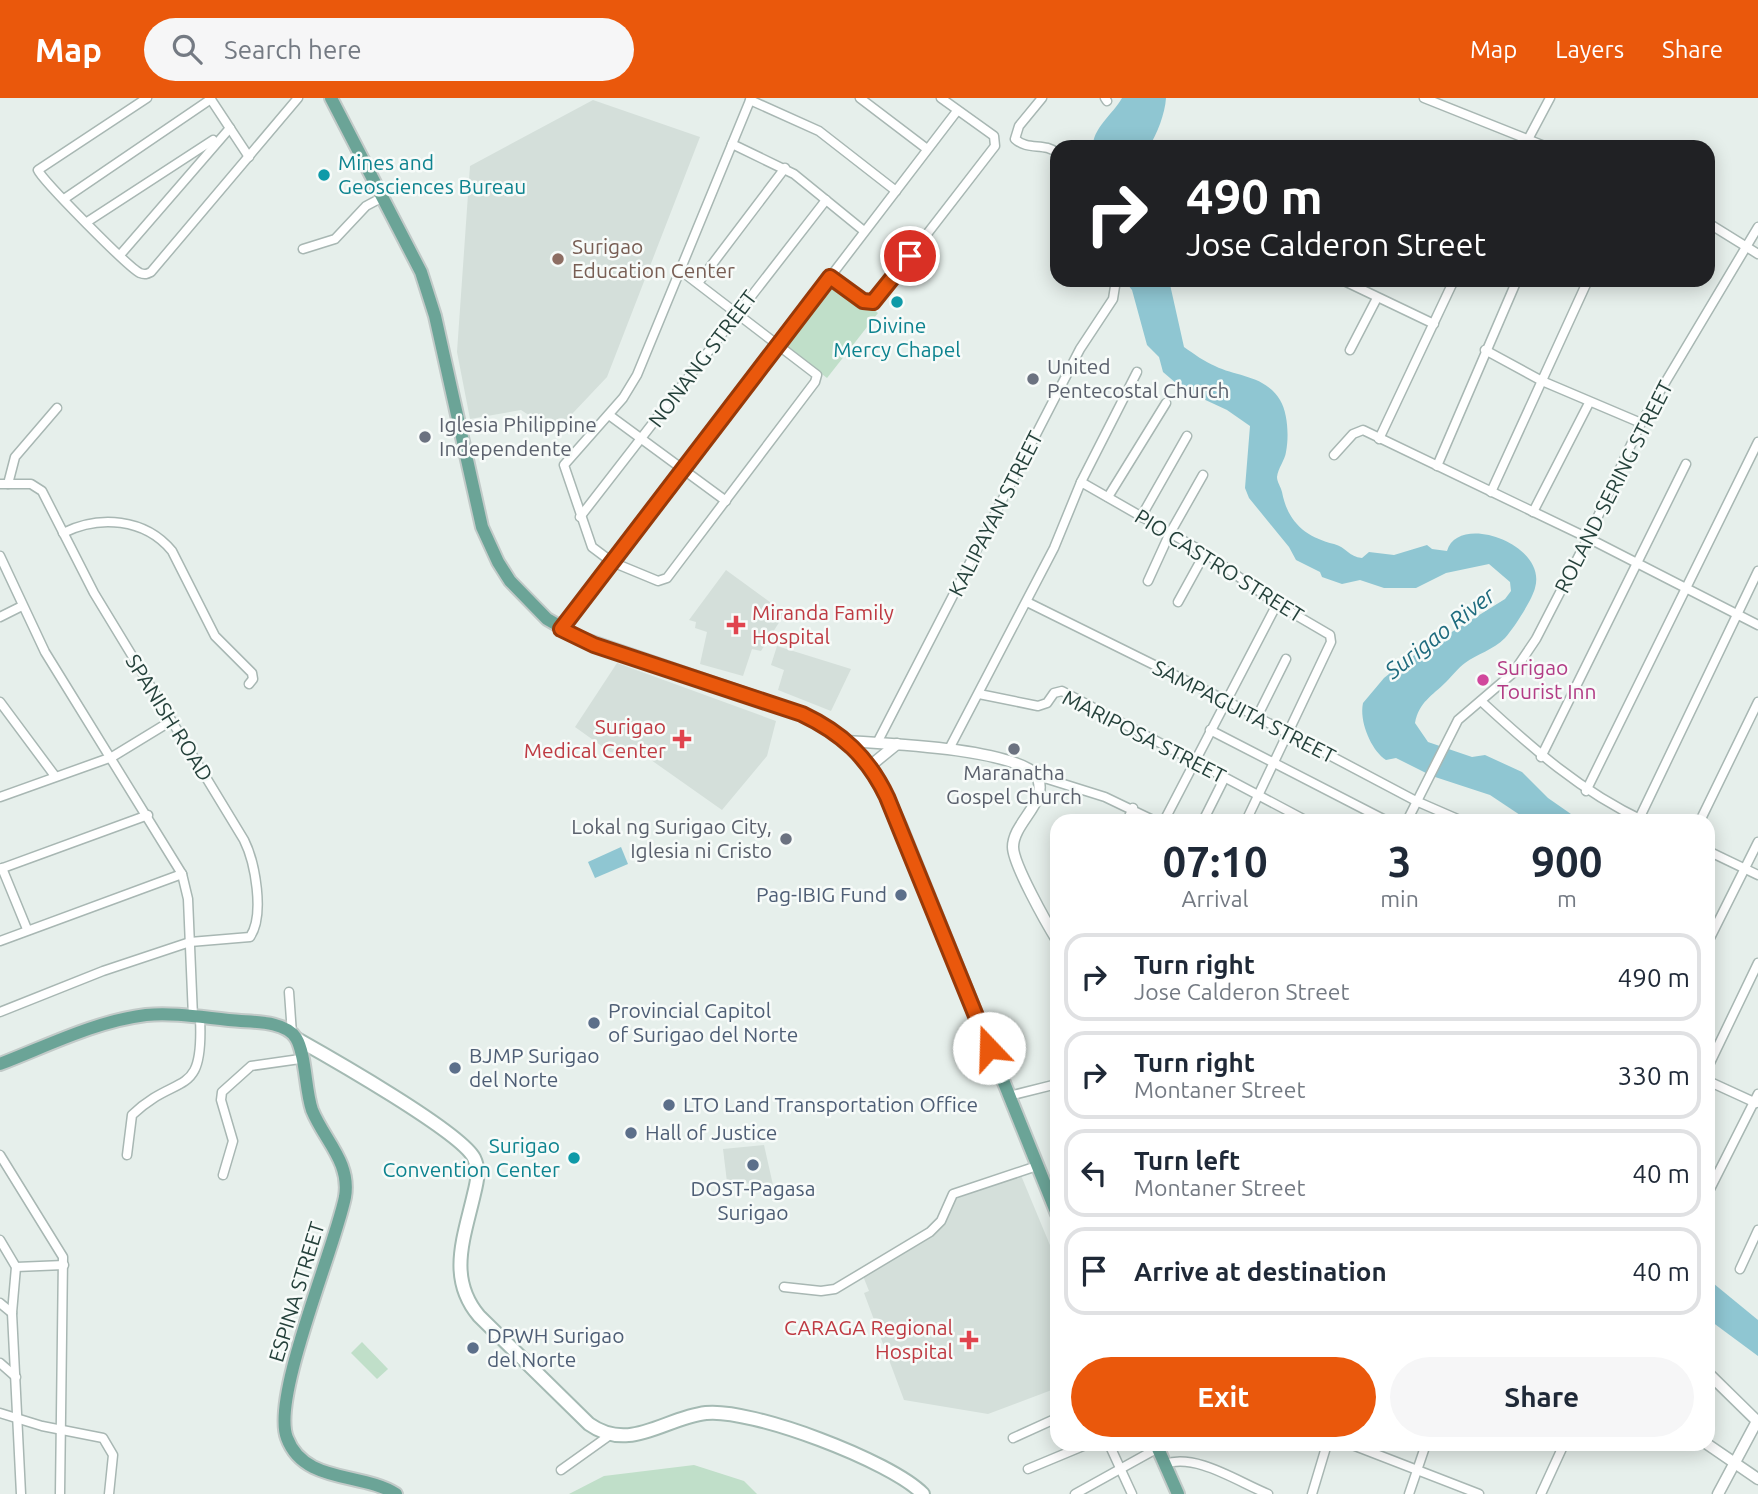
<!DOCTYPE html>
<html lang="en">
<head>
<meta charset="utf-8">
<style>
	body { margin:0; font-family:Ubuntu,sans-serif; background:#f6f6f7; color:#1f2937; height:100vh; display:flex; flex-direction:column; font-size:26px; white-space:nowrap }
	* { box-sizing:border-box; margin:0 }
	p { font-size:23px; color:#747a83 }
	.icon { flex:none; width:38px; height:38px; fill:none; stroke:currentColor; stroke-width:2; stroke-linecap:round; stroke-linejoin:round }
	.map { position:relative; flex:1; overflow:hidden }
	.details { position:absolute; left:1050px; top:716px; width:665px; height:637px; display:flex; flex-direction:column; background:#fff; border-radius:21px; box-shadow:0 4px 18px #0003 }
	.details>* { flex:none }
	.banner { position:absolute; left:1050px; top:42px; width:665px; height:147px; border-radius:21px; box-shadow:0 4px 18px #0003; background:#202124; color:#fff; overflow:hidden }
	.pin { position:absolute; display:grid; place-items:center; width:60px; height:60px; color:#fff; margin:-30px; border:4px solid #fff; border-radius:50%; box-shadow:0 2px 7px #0007 }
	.me { position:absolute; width:77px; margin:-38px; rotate:339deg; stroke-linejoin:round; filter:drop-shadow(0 0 5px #0008) }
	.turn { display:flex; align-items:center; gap:24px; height:147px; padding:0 21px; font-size:32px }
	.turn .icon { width:91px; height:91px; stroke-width:2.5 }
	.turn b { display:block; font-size:49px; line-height:60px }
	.eta { display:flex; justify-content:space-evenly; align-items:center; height:119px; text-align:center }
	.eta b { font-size:42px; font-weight:700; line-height:49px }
	.cta { display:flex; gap:14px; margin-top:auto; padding:14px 21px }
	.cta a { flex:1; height:80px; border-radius:42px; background:#ea580c; color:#fff; font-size:28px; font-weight:700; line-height:80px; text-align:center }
	.cta a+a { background:#f6f6f7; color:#1f2937 }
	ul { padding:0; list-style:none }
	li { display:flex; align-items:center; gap:21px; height:88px; margin:0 14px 10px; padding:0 7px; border:4px solid #e0e1e3; border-radius:21px }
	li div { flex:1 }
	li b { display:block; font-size:26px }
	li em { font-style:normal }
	header { display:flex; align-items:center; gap:42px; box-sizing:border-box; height:98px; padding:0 35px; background:#ea580c; color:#fff }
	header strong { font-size:33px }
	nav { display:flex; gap:38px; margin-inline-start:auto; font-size:24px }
	.search { width:490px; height:63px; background:#f6f6f7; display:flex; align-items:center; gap:18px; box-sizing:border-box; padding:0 24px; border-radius:38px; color:#747a83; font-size:26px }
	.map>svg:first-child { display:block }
	.built { fill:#d4dfda }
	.green { fill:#c0dfc9 }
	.water { fill:#8fc6d2 }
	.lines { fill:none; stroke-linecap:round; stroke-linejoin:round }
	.minor-casing { stroke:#a8b7b3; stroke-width:11 }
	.tertiary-casing { stroke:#a8b7b3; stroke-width:13 }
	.secondary-casing { stroke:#a4bab3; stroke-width:16 }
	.primary-casing { stroke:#c2cac8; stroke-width:16 }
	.minor { stroke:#fff; stroke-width:8 }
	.tertiary { stroke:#fff; stroke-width:10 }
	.secondary { stroke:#fff; stroke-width:12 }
	.primary { stroke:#6ba497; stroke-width:12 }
	.route-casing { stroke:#983908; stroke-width:18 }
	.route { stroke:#ea580c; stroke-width:12 }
	.culture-dot { fill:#0f9aa8; stroke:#f7fbf9; stroke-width:2.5 }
	.education-dot { fill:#8d6e63; stroke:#f7fbf9; stroke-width:2.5 }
	.worship-dot { fill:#6b7280; stroke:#f7fbf9; stroke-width:2.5 }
	.health-dot { fill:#e0444e; stroke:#f7fbf9; stroke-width:2.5 }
	.hotel-dot { fill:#d1479c; stroke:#f7fbf9; stroke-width:2.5 }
	.service-dot { fill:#5c6f8a; stroke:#f7fbf9; stroke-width:2.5 }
	.labels { text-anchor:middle; stroke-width:5; stroke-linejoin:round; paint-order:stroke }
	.culture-label { font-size:21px; fill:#0d838f; stroke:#f7fbf9; text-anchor:start }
	.education-label { font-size:21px; fill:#785e54; stroke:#f7fbf9; text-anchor:start }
	.street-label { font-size:21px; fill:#25413b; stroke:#f7fbf9 }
	.worship-label { font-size:21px; fill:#5b616d; stroke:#f7fbf9; text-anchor:start }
	.health-label { font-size:21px; fill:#be3a42; stroke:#f7fbf9; text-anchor:end }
	.hotel-label { font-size:21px; fill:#b23c85; stroke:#f7fbf9; text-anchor:start }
	.service-label { font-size:21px; fill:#4e5e75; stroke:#f7fbf9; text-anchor:start }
	.water-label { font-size:23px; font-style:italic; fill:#1e6b7e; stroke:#f7fbf9 }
</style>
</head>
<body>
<header>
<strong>Map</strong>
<div class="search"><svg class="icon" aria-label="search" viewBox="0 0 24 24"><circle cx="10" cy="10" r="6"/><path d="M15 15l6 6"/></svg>Search here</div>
<nav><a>Map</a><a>Layers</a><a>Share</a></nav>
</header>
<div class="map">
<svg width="1758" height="1396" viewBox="0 0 1758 1396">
	<rect width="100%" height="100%" fill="#e6efeb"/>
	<g class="built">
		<path d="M593,2l107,37 -93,240 -52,55 -34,-22 -51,9 -13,-67 13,-186z"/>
		<path d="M726,472l59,43 -24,38 -9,-2 -9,27 -43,-12 7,-32 -12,-4 1,-6 -7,-2z"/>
		<path d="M777,548l74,23 -20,42 -53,-21 6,-20 -13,-5z"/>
		<path d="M617,565l159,58 -9,35 -45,54 -78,-55 -34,-3 -35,-25z"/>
		<path d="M764,1047l9,40 -46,-3 -4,-33z"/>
		<path d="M1020,1075l37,89v126l-69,26 -84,-14 -40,-107 5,-2 -6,-15 57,-32 23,-18 10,-26z"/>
	</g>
	<g class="green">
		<path d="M831,183l47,32 -51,65 -44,-34z"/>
		<path d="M362,1244l26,27 -11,10 -26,-26z"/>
		<path d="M694,1367l50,16 13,13h-188l35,-18z"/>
	</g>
	<g class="water">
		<path d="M1122,0h44c-1,16 -9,36 -17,49h-56c-1,-18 20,-33 29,-49z"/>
		<path d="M1124,182h45l15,67c10,7 21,15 31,19 22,11 50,9 65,34 8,13 9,37 6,52 -1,8 -8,16 -9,25 0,5 4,10 5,15 6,31 24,45 52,52 12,3 15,13 28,14l7,-6 25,3 33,-10 5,4 15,2c11,-39 101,-7 88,37 -3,12 -21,40 -30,50 -12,12 -28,16 -40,25 -7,5 -13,13 -19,19 -14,14 -27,20 -31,41l13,19 44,15 13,-2 37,17 26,26 33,23h-52l-39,-26 -58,-19 -36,-18 -10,2c-15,-10 -27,-39 -23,-57l21,-25 21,-17 100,-62 6,-8 -1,-9 -21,-18 -43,9 -30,15h-32l-24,-8 -18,4 -20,-7 -2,-5 -24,-12 -7,-13 -40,-49 -4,-10 5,-62 -23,-16 -43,-20 -21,-18 -4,-15 -12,-12 -15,-55z"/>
		<path d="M621,749l7,17 -33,14 -7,-16z"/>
		<path d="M1708,1181l50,41v36l-50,-37z"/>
	</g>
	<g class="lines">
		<g class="minor-casing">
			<g id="minor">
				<path d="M147,0l-109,72c4,10 91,98 102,103 5,2 7,1 11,-1l147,-174"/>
				<path d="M210,0l39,59"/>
				<path d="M860,0l67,51"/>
				<path d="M1042,0l-23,28 -4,13c13,12 30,3 42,14"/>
				<path d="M1105,0l2,3"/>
				<path d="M1424,0l123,49"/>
				<path d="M750,2l69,31 77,60"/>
				<path d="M732,46l62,30 70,57"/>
				<path d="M1524,49l26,-49"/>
				<path d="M64,101l147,-100"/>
				<path d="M87,124l126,-82"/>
				<path d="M1708,125l50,31"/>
				<path d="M303,151l32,-10 31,-33 17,-9"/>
				<path d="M120,157l110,-127"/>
				<path d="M680,172l137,105 -2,7 -148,196 -9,3 -46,-19 -20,-15 -28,-82 59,-67 14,-23 114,-277"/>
				<path d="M830,179l33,24 13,-1 119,-154 -1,-10 -53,-38"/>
				<path d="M1342,182l92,44"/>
				<path d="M698,185l87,-115"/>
				<path d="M1350,252l27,-52"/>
				<path d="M1485,252l57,31 99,42"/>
				<path d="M609,317l117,86"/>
				<path d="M1379,341l75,-159"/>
				<path d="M1334,357l19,-21 10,-4 225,108 170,87"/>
				<path d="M1437,368l80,-186"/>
				<path d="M1081,384l56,-110"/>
				<path d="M0,386h31l11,7 52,102 150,247c11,22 21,75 6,97l-60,5 -87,29 -103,41"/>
				<path d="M8,386l7,-27 42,-49"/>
				<path d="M1491,394l97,-212"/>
				<path d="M1108,399l58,-94"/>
				<path d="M1533,414l56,-109"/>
				<path d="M580,419l246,-317"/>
				<path d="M1141,419l46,-81"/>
				<path d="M63,435c36,-18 82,-15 109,18l43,85 37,37 1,6 -4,5"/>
				<path d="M0,458l45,96 137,222 6,25 5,118"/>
				<path d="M1148,483l21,-46 34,-60"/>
				<path d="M1027,504l198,98 191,101 46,20"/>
				<path d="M1178,504l27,-49"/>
				<path d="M0,519l22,-11"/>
				<path d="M561,531l396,-518"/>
				<path d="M979,596l59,12 9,-3 7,-10 8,-2 245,130"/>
				<path d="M1481,603c51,47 99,90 163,120"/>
				<path d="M0,604l55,74"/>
				<path d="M1257,619l29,-58"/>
				<path d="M1210,632l177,91"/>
				<path d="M877,645l203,-394 33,-50 3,-19"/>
				<path d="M949,651l105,-201 27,-66 124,71 72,51 53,31 1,7 -85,179"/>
				<path d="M1541,659l145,-293"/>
				<path d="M1038,678l67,21 50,24"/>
				<path d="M1586,693l172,-349"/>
				<path d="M0,699l112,-40 59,-36"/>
				<path d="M1127,723l6,-13"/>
				<path d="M1164,723l113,-217"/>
				<path d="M1203,723l21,-42"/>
				<path d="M1407,723l51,-101 55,-47 23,-34 52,-101 53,-115 117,-196"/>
				<path d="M1638,723l120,-250"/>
				<path d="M1700,723l58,-119"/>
				<path d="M1708,753l50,24"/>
				<path d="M2,770l25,61"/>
				<path d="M0,771l148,-54"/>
				<path d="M0,843l182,-67"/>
				<path d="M1708,844l50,-100"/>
				<path d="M289,894l3,42"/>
				<path d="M1708,969l50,-104"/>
				<path d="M1708,983l48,22"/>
				<path d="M1009,998l48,-12"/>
				<path d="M0,1057l63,102 -3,237"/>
				<path d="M127,1057l5,-40c46,-44 72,-14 68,-97"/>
				<path d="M223,1077l10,-34 -12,-41 1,-8 29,-26 49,-7"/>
				<path d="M1708,1095l50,-99"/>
				<path d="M0,1142l16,27 -4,46 9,181"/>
				<path d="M16,1169l48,-2"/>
				<path d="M1740,1171l18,-39"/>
				<path d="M784,1189l37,4 14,-2 95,-57 11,-11 12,-27 84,-28"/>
				<path d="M0,1205l12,10"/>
				<path d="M0,1265l16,14"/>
				<path d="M0,1315l42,13 61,12 10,17 -4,39"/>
				<path d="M1013,1340l44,-20"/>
				<path d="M1109,1346l23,50"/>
				<path d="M1350,1346l129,50"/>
				<path d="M1165,1366c31,-11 73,18 103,30"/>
				<path d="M1028,1371l60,-25"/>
				<path d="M561,1372l49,-35"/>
				<path d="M1075,1396l83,-46"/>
				<path d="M1312,1396l15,-50"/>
				<path d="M1409,1396l17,-50"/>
				<path d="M1541,1396l23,-50"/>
			</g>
		</g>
		<g class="tertiary-casing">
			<g id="tertiary">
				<path d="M848,643c45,3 153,7 187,32 18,27 -22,48 -22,74 0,17 34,77 44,93"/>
				<path d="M870,668l27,-22"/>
				<path d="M1708,1275l49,48 -39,73"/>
				<path d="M1707,1346l51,35"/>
			</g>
		</g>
		<g class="secondary-casing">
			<path id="secondary" d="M297,941c32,18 164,93 177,119 6,12 3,24 0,36 -10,44 -27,84 5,122l110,108c41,29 75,-6 117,-11 45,-5 185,48 217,81"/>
		</g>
		<g class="primary-casing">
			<g id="primary">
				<path d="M331,0l90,174 14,44 47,211 16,35 12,19 37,38 33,19 222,76c56,26 73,57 98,111l157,389"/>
				<path d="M0,966c47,-18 96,-43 146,-49 31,-3 65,4 95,6 16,1 45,1 55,17 10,16 9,52 16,72 12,30 39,52 33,87 -10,51 -74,200 -58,241 17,46 75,34 109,56"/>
				<path d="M1156,1346l22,50"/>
			</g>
		</g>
		<use href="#minor" class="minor"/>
		<use href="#tertiary" class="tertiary"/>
		<use href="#secondary" class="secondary"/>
		<use href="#primary" class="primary"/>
	</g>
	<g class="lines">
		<g class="route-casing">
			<path id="route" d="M910,158l-37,46 -10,-1 -33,-24 -269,352 33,16 208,69c40,19 66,43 85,83l102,251"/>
		</g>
		<use href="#route" class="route"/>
	</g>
	<g class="culture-dot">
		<circle cx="324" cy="77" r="7"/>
		<circle cx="897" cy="204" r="7"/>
		<circle cx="574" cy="1060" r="7"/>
	</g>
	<circle class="education-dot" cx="558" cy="161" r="7"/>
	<g class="worship-dot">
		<circle cx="1033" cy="281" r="7"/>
		<circle cx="425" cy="339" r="7"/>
		<circle cx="1014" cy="651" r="7"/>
		<circle cx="786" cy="741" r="7"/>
	</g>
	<g class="health-dot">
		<path d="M732.5 516.5h7v7h7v7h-7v7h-7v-7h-7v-7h7z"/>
		<path d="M678.5 630.5h7v7h7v7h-7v7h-7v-7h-7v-7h7z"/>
		<path d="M965.5 1231.5h7v7h7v7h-7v7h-7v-7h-7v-7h7z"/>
	</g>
	<circle class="hotel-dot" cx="1483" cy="582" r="7"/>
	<g class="service-dot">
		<circle cx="901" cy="797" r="7"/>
		<circle cx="594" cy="925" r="7"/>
		<circle cx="455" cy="970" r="7"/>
		<circle cx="669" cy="1007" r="7"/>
		<circle cx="631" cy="1035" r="7"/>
		<circle cx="753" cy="1067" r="7"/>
		<circle cx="473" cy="1250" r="7"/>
	</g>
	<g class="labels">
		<g class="culture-label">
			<text x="338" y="72">Mines and<tspan x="338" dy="24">Geosciences Bureau</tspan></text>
			<text x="897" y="235" text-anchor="middle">Divine<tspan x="897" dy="24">Mercy Chapel</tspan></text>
			<text x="560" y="1055" text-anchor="end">Surigao<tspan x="560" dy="24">Convention Center</tspan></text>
		</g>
		<g class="education-label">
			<text x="572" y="156">Surigao<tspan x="572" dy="24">Education Center</tspan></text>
		</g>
		<g class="street-label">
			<text transform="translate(703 261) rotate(-53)" y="7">NONANG STREET</text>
			<text transform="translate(1614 389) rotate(-63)" y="7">ROLAND SERING STREET</text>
			<text transform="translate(996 416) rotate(-63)" y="7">KALIPAYAN STREET</text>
			<text transform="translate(1219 468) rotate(32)" y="7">PIO CASTRO STREET</text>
			<text transform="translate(1244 614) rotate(27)" y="7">SAMPAGUITA STREET</text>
			<text transform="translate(169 620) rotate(58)" y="7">SPANISH ROAD</text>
			<text transform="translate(1144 639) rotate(27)" y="7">MARIPOSA STREET</text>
			<text transform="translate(297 1194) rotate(-73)" y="7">ESPINA STREET</text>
		</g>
		<g class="worship-label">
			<text x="1047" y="276">United<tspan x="1047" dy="24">Pentecostal Church</tspan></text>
			<text x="439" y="334">Iglesia Philippine<tspan x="439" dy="24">Independente</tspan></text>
			<text x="1014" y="682" text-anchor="middle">Maranatha<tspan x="1014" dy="24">Gospel Church</tspan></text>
			<text x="772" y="736" text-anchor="end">Lokal ng Surigao City,<tspan x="772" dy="24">Iglesia ni Cristo</tspan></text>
		</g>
		<g class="health-label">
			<text x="752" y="522" text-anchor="start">Miranda Family<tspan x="752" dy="24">Hospital</tspan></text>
			<text x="666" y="636">Surigao<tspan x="666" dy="24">Medical Center</tspan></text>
			<text x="953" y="1237">CARAGA Regional<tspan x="953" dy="24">Hospital</tspan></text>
		</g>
		<g class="hotel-label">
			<text x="1497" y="577">Surigao<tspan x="1497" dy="24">Tourist Inn</tspan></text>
		</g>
		<g class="service-label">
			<text x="887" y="804" text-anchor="end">Pag-IBIG Fund</text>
			<text x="608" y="920">Provincial Capitol<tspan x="608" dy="24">of Surigao del Norte</tspan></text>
			<text x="469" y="965">BJMP Surigao<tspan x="469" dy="24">del Norte</tspan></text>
			<text x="683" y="1014">LTO Land Transportation Office</text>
			<text x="645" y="1042">Hall of Justice</text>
			<text x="753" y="1098" text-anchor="middle">DOST-Pagasa<tspan x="753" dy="24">Surigao</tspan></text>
			<text x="487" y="1245">DPWH Surigao<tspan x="487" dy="24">del Norte</tspan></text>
		</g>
		<g class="water-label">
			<text transform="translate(1440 535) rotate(-38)" y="8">Surigao River</text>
		</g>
	</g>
</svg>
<div class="pin" style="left:910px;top:158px;background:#d93025"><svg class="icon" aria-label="arrive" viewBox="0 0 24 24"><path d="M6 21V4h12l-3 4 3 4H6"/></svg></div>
<svg class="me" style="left:989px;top:950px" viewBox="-20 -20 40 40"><circle r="19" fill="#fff"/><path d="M0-13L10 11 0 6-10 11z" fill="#ea580c"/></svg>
<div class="banner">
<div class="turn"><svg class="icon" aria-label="right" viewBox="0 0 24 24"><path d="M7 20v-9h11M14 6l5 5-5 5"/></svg><div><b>490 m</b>Jose Calderon Street</div></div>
</div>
<section class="details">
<div class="eta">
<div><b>07:10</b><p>Arrival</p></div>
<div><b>3</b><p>min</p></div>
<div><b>900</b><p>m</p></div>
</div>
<ul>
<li><svg class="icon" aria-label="right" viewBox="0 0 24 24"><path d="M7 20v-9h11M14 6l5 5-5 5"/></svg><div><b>Turn right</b><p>Jose Calderon Street</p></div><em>490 m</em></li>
<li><svg class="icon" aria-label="right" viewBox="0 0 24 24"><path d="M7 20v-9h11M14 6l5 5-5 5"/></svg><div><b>Turn right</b><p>Montaner Street</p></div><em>330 m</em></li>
<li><svg class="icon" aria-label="left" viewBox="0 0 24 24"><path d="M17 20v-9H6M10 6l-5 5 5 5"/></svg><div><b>Turn left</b><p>Montaner Street</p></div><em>40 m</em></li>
<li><svg class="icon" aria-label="arrive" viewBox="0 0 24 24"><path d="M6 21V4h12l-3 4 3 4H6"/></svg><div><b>Arrive at destination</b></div><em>40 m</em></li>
</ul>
<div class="cta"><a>Exit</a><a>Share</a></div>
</section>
</div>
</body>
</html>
